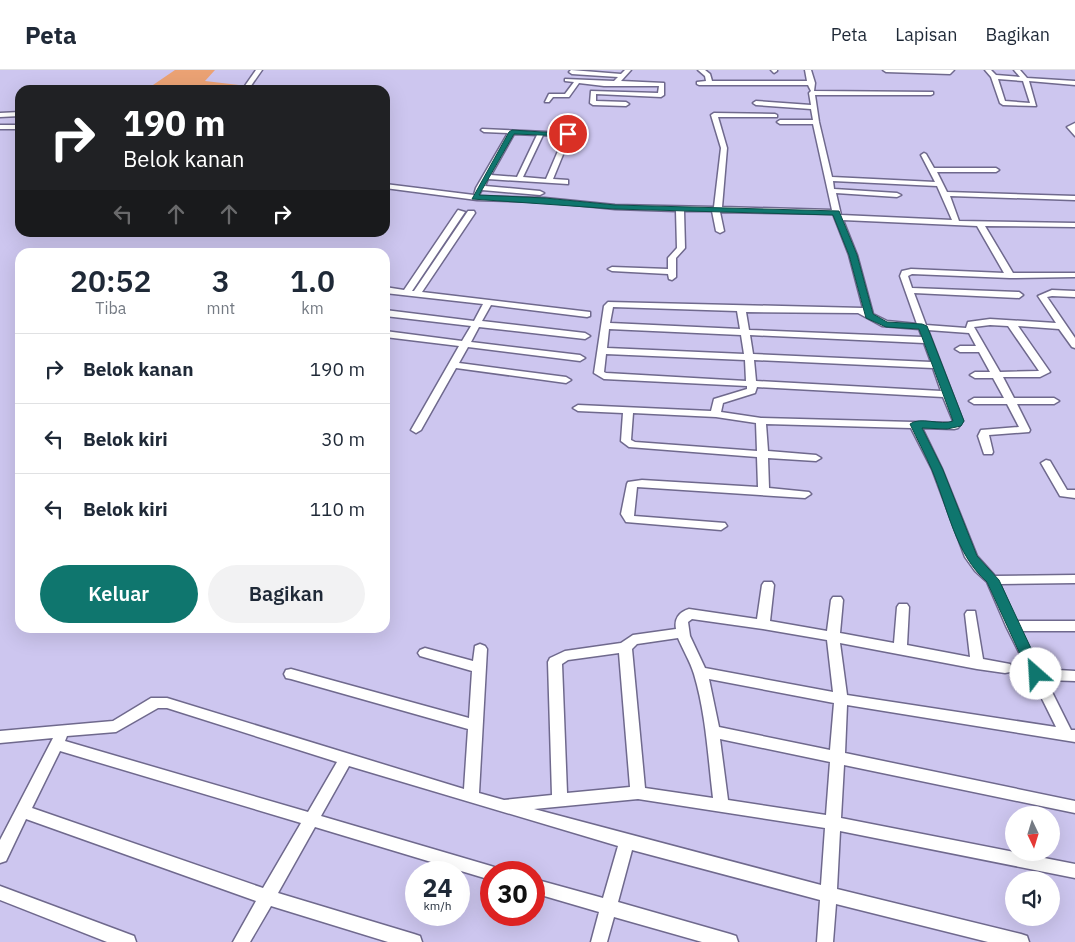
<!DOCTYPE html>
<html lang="id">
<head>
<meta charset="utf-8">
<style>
	body { margin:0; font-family:"IBM Plex Sans",sans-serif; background:#f2f2f3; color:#1f2937; height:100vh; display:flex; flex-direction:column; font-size:19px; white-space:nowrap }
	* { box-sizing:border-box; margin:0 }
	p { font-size:16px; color:#747a83 }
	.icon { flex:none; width:28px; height:28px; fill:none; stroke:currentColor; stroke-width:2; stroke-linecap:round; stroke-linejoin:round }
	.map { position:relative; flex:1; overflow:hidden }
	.details { position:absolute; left:15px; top:178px; width:375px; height:385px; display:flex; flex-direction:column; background:#fff; border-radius:15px; box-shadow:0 5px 20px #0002 }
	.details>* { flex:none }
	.guide { position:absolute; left:15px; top:15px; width:375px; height:152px; border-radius:15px; box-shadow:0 5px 20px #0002; background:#202124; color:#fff; overflow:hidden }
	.needle { width:32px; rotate:176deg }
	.tools { position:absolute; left:1005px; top:736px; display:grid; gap:10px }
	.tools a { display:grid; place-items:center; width:55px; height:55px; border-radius:50%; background:#fff; box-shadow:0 5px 20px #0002; font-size:25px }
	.speed { position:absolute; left:405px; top:791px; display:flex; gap:10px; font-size:25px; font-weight:700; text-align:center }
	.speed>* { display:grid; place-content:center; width:65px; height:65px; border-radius:50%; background:#fff; box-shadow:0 5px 20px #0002; line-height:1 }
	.speed small { font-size:12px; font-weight:400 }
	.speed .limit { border:8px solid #d22; background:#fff; color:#111 }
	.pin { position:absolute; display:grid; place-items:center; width:42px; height:42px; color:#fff; margin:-21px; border:2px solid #fff; border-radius:50%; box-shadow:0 1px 5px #0007 }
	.me { position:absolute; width:55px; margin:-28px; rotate:334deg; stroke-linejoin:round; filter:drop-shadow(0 0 4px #0008) }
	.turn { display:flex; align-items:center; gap:18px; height:105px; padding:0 25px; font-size:22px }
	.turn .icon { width:65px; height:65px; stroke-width:2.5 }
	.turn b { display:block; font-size:35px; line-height:42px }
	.lanes { display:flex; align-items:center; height:48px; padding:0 25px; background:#0003; justify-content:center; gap:25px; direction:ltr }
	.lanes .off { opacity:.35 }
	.eta { display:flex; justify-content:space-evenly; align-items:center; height:85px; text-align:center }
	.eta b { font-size:30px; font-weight:600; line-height:35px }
	.primary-button { display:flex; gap:10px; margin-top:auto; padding:10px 25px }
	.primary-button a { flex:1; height:58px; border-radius:30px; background:#0f766e; color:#fff; font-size:20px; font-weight:600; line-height:58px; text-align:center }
	.primary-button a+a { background:#f2f2f3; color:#1f2937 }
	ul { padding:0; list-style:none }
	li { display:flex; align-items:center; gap:15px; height:70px; padding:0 25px; border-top:1px solid #e0e1e3 }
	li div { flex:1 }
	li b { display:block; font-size:19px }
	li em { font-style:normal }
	header { display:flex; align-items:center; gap:30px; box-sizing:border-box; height:70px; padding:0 25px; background:#fff; border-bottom:1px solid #e0e1e3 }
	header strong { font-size:24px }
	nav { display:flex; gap:28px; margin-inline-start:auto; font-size:18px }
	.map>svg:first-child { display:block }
	.green { fill:#eba274 }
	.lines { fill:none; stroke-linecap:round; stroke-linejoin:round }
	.street-casing { stroke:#6f698d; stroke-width:3 }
	.street { fill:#fff; fill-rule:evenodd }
	.route { fill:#0f766e; stroke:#0a4d48 }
</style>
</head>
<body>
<header>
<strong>Peta</strong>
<nav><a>Peta</a><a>Lapisan</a><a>Bagikan</a></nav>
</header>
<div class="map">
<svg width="1075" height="872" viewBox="0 0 1075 872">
	<rect width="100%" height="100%" fill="#cdc6ef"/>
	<path class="green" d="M175,0h40l-10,11 52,6 1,3h-85l-23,-3z"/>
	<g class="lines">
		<g class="street-casing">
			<g id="street">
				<path d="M256,0h6l-14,20h-6z"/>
				<path d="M571,0l50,4 4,-4h6l-10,11 43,2v12l-3,2 -65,-3v7l30,1 3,2 -3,2 -33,-1 -3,-2 1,-12 67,2 1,-7h-55l-25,-3 -10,14h-16l-4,5h-4l4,-8h16l9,-12 -9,-1v-2l49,2 4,-4 -46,-3 -3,-2z"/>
				<path d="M698,0h7l5,4 2,7h95l-2,-11h6l4,13 -1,8 119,1v2l-2,1h-116l4,27 13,55 103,5 -14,-27 3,-2 2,1 8,14h62l3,2 -3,2h-59l10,20 128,4v4l-125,-4 9,25 116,2v4l-90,-1 28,47h62v4l-65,1 -98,-4 -4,2 4,12 107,4 4,3 -4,3 -105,-5 12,32 40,3 2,-6 22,-3 66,4 -18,-27 14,-6 23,1v6l-23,-1 -5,1 28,41v10l-3,-1 -13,-18 -41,-3 32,46 -10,5h-37l11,21h40l5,3 -5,3h-37l13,26 -1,2 -40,3 4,17 -1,2h-8l-6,-18 3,-6 38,-3 -12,-23h-33l-5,-3 5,-3h30l-11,-20h-18l-5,-3 5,-3h15l-11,-20h-19l-5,-3 5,-3h16l-7,-13 -41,-3 35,91 -5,7 -4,1 -32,-1 20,41 35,87 18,20 80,-1v8l-75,1 16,37h59v10h-54l19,38 35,2v10l-29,-1 25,50h4v12l-228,-37 -2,48 230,48v12l-231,-48 -3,53 234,46v14l-235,-47 -3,58 184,45 6,2 2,6h-41l-152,-38 -3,38h-16l3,-42 -188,-50 -14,52 112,32 6,2 2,6h-36l-88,-25 -7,25h-16l8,-30 -65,-19v-14l69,19 15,-52 -269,-80 -28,50 170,50 6,2 2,4h-8v8l-176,-53 -37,66 136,41 6,2 2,6h-34l-117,-36 -21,36h-17l23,-41 -230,-82 -20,42 -6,2v-23l53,-102 -53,5v-12l113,-10 38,-23h16l297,91 4,-60 -177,-50 -5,-1 -2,-4 2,-4 5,-1 178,49 3,-47 -52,-15 -2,-3 2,-3 5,-2 48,13 2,-15 5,-2 5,2 2,3 -8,144 25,7 48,-5 -4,-133 2,-4 15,-7 56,-8 12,-8 43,-6c-2,-10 3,-17 13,-20l68,10 5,-34 2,-3h8l2,3 -4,36 57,10 4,-31 2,-3h8l2,3 -3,33 54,10 3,-36 2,-3h8l2,3 -2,38 63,12 -5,-43 2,-3h8l8,48 27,5 2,4 -2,4 -5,1 -28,-4 -137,-26 7,52 209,32 -50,-101 -19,-44 -12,-11 -10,-14 -33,-88 -21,-41 -145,-4 2,27 48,4 5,3 -5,3 -48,-3 1,30 40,4 2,2 -6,4 -168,-11 -3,29 91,7 2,3 -6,4 -95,-8 -5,-8 6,-30 1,-2 14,-2 116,7 -1,-30 -128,-10 -8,-6 2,-28 -45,-2 -5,-3 5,-3 133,6 3,-12 33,-10v-3l-143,-7 -10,-6 10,-67 4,-4 255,6 -14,-53 -16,-41 -113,-2 4,19 -4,2 -4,-2 -4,-20h-28l1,37 -9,10v19l-4,3 -3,-1 -1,-5 -56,-3 -4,-2 4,-2 56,2v-11l9,-10 -1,-37 -61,-2 -70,-7 -68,-2 -92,-12v-4l89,11 2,-7 32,-55 -24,-1 -3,-2 1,-1 86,4 3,2 -18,44 15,1v4l-80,-5 -3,7 55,5 4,2 -4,2 -58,-5 -4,6 67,2 70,7 99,2 7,-59 -10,-33 3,-2 61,1 2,1v2h-59l9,31 -5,59 110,3 -19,-86h-33l-3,-2 3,-2h33l-2,-11 -55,-4 -3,-2 3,-2 55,4 -2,-12 2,-2 -3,-6h-109l-2,-1v-2l9,-1 -1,-5zM514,64l23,1 -20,42 -26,-2zM543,65l21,2 -18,42 -23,-2zM833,111l104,5 15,34 -111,-5 -5,-22 61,4 4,-2 -4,-2 -63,-4zM843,150l134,6 27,47 -93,-4 -9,2 -2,5 17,48 -30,-3 -14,-7 -16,-59zM613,237l124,4 3,18 -130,-6zM746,242l112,1 24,13 37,3 3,8 -173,-7zM990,255l18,1 31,45 -39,1 -26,-45zM609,259l132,6 3,19 -137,-6zM750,265l174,8 7,19 -178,-8zM606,284l139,6 1,21 -140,-8 -2,-1zM754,290l179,8 8,23 -185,-10zM757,317l186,10 10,24 -2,2 -190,-5 -40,-6 2,-9 32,-10zM633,343l83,4 40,6 1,28 -122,-9 -4,-2zM692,549l71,10 64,11 6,52 -128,-24 -15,-32 -2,-14zM678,568c5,12 12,23 16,36 12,40 14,83 19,124l-68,-10 -13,-139 5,-5zM619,583l11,134 -63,6 -5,-129 6,-4zM709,609l125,24 -4,47 -111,-23zM158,638h9l170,54 -29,50 -243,-71 2,-5 49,-4zM720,669l110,23 -4,53 -98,-15zM60,681l241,72 -38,65 -231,-80zM638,729l187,29 -4,57 -287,-76z"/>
				<path d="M771,0h6v1l-3,2z"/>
				<path d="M883,0h71l-4,4 -64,-2z"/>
				<path d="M985,0h6l5,5 24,2 -6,-7h6l7,8 48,3v4l-46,-4 7,25 -33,-1 -3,-2 -9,-26zM998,9l25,2 7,22 -25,-2z"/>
				<path d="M20,42v4l-20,1v-4z"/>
				<path d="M1075,53v13l-8,-9z"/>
				<rect x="0" y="55" width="20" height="4"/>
				<path d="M458,140l7,2 -53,79h2l54,-80h6l1,2 -53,79 168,20v4l-3,1 -96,-12 -9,16 103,12 5,3 -5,3 -106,-12 -8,15 109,13 5,3 -5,3 -112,-14 -9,16 107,14 5,3 -5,3 -110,-15 -35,62 -5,3 -5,-3 48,-84 -74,-9v-6l77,10 9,-15 -86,-10v-6l89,11 9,-17 -98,-11v-6l19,3z"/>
				<path d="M1046,390l4,1 17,29h8v8l-15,-2 -19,-33z"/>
				<path d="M0,816l134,50 2,6h-29l-107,-42z"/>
			</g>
		</g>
		<use href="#street" class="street"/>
	</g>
	<path class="route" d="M512,60l60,4 -4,2 -54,-2 -35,61 66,3 70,7 224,6 18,44 16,59 14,8 35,2 5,2 37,95 -3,5 -14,3 -25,-1 21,42 34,86 22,24 44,94 -2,4h-10l-44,-96c-32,-28 -39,-74 -55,-112 -7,-16 -15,-31 -22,-46 10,-8 31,2 43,-3l-34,-92 -33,-2 -20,-9 -17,-63 -16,-40 -218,-6 -143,-10 37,-67z"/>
</svg>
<div class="tools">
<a><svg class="needle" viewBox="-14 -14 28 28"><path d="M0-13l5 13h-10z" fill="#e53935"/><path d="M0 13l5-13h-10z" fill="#747a83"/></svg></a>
<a><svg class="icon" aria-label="sound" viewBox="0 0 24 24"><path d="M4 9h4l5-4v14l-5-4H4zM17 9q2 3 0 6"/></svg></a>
</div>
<div class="speed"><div>24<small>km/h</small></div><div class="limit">30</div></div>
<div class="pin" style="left:568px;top:64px;background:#d93025"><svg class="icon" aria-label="arrive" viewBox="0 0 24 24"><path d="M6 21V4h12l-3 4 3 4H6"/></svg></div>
<svg class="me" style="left:1036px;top:604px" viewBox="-20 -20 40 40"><circle r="19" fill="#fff"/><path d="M0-13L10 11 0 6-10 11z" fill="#0f766e"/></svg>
<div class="guide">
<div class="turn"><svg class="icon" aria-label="right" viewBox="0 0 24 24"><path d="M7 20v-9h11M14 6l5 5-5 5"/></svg><div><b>190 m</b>Belok kanan</div></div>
<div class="lanes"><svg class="icon off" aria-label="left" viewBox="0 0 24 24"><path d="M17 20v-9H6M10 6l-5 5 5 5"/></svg><svg class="icon off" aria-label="ahead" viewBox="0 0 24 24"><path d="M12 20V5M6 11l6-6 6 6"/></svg><svg class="icon off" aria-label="ahead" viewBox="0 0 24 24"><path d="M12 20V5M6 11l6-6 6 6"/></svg><svg class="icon" aria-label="right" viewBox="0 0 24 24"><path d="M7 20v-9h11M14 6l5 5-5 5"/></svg></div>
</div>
<section class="details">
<div class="eta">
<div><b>20:52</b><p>Tiba</p></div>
<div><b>3</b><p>mnt</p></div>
<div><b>1.0</b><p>km</p></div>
</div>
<ul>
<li><svg class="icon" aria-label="right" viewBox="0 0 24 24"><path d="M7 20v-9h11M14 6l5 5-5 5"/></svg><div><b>Belok kanan</b></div><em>190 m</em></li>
<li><svg class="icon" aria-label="left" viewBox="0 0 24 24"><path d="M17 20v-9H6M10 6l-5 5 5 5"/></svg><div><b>Belok kiri</b></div><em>30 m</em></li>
<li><svg class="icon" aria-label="left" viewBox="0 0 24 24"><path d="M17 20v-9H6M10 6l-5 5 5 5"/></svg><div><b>Belok kiri</b></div><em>110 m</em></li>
</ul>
<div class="primary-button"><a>Keluar</a><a>Bagikan</a></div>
</section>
</div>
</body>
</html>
